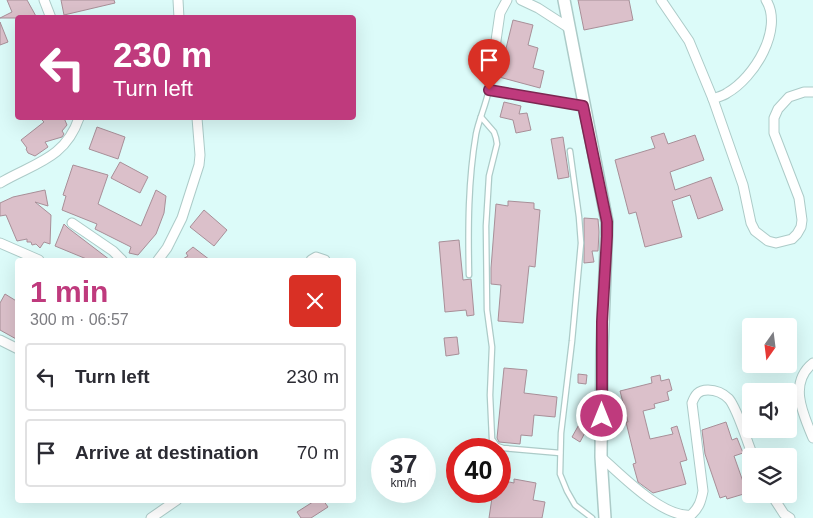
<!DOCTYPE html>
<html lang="en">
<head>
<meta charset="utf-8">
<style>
	body { margin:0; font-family:Helvetica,sans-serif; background:#f7f7f7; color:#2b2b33; height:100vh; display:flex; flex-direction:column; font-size:19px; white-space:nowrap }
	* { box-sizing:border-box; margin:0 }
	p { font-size:16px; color:#7c7c81 }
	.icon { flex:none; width:28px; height:28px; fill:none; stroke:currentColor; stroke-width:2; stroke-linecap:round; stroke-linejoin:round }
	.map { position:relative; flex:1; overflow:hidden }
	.drawer { position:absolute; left:15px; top:258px; width:341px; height:245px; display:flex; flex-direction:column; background:#fff; border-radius:5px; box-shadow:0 5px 20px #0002 }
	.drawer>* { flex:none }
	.banner { position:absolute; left:15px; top:15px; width:341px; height:105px; border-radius:5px; box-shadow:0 5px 20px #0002; background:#bf3a7d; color:#fff; overflow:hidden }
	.needle { width:32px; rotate:194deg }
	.tools { position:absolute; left:742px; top:318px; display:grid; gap:10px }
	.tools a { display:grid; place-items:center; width:55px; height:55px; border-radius:5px; background:#fff; box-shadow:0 5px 20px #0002; font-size:25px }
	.speed { position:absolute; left:371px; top:438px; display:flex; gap:10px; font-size:25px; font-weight:700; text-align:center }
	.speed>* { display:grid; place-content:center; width:65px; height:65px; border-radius:50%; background:#fff; box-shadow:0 5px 20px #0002; line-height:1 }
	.speed small { font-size:12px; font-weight:400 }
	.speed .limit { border:8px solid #d22; background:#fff; color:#111 }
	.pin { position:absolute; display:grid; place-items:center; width:42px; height:42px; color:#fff; margin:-51px -21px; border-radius:50% 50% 50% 0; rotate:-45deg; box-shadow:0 0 5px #0007 }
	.pin .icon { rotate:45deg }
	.me { position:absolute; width:55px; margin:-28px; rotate:0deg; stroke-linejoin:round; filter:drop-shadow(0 0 4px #0008) }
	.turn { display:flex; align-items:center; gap:18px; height:105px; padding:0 15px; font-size:22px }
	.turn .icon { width:65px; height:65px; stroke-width:2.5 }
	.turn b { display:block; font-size:35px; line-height:42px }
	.round { display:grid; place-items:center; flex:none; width:52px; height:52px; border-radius:5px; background:#f7f7f7 }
	.head { display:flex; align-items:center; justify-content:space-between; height:85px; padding:0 15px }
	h1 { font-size:30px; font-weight:700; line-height:38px; color:#bf3a7d }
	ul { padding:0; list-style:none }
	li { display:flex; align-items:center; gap:15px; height:68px; margin:0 10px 8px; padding:0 5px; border:2px solid #e1e1e2; border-radius:5px }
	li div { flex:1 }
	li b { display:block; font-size:19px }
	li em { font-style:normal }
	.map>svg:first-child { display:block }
	.building { fill:#dbc0ca; stroke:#a88f98 }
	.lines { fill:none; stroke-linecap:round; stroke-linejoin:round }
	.service-casing { stroke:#accbc8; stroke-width:7 }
	.minor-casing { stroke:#accbc8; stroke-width:11 }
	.tertiary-casing { stroke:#accbc8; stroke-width:14 }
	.service { stroke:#fff; stroke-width:4.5 }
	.minor { stroke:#fff; stroke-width:9 }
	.tertiary { stroke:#fff; stroke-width:11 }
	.route-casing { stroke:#7c2651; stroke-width:12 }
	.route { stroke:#bf3a7d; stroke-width:9 }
</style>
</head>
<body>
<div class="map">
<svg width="813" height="518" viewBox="0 0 813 518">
	<rect width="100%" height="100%" fill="#dcfbf9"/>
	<g class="building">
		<path d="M7,0h20l10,18h-37l12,-6z"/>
		<path d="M61,0h53l1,3 -51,12z"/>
		<path d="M578,0h51l4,20 -49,10z"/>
		<path d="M513,20l20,5 -5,20 10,3 -5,20 11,3 -4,17 -41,-11z"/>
		<path d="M0,22l8,20 -8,3z"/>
		<path d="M504,102l17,4 -2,8 8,-1 4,17 -15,3 -3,-13 -13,-3z"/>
		<path d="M48,118h16l3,7 -5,6 2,3 -2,3 -17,5 3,5 -13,9 -7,-3 -2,-4 1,-1 -6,-8 23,-18 -2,-2z"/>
		<path d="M97,127l28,10 -7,22 -29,-10z"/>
		<path d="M664,133l4,11 27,-9 9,25 -34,12 5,18 36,-13 12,33 -25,9 -8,-24 -18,6 10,36 -37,10 -9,-35 -7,2 -14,-54 40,-12 -4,-11z"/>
		<path d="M563,137l6,40 -11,2 -7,-40z"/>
		<path d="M120,162l28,15 -8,16 -29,-15z"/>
		<path d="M73,165l35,10 -10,29 43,22 15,-36 10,6 -2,17 -8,21 -18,21 -9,-2 2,-6 -36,-18 2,-5 -35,-14 4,-14 -3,-1z"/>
		<path d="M45,190l3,16 -13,-4 16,13 -1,29 -6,-2 -4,6 -4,-4 -4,1 -1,-3h-4v-3l-10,2 -11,-26 -6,1v-13l13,-6z"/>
		<path d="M508,201l26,2v6l6,1 -5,57 -6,-1 -6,57 -25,-2 3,-36 -10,-1v-16l5,-64 12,2z"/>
		<path d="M204,210l23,20 -13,16 -24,-19z"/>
		<path d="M584,218l14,1 1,13 -1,19h-6l2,11 -10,1z"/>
		<path d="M64,224l4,4 42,32h-21l-34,-14z"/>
		<path d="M459,240l4,40 8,-1 3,36 -7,1 -1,-6 -21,2 -6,-70z"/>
		<path d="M193,247l17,13h-29l7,-4 -2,-3z"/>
		<path d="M5,294l13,8v38l-18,-10v-27z"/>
		<path d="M457,337l2,17 -13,2 -2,-18z"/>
		<path d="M504,368l23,2 -3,23 33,4 -2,20 -21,-2 -2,21 -11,-1 -1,9 -21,-2 -2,-4z"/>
		<path d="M578,374l9,1 -1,9 -8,-1z"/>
		<path d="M660,375l1,6 8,-2 3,11 -5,2 2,8 -15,4 1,4 -12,3 7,28 23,-5 -2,-6 6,-2 10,34 -7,2 6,22 -33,9 -15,-11 -5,-18 3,-1 -10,-41h2l-8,-31 32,-8 -1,-6z"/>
		<path d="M581,421l8,4 -9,17 -8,-5z"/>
		<path d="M726,422l6,18 5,-2 6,15 -9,3 13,37 -20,6 -1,-3 -6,2 -15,-44 -3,-24z"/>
		<path d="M514,479l22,4 -3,17 12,2 -3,16h-53l4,-27h7v-11l14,3z"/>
		<path d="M316,500h7l5,7 -17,11h-10l-4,-6z"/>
	</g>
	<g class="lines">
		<g class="service-casing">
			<g id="service">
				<path d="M481,117l13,15 2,6 1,6 -8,32 -3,50 1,84 5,37 -2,48 2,44 5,7 6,2 57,5"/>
				<path d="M570,151l9,66 2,26 -9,98 -11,92 -1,41 7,17 8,14 17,13"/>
				<path d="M469,275c-1,-47 -1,-94 7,-141 3,-15 10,-29 13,-45l94,17"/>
			</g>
		</g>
		<g class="minor-casing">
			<g id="minor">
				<path d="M44,0l7,18"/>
				<path d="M178,0l1,18"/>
				<path d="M521,0l17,8 31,20"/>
				<path d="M661,0l28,41 24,58 30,86 8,38 4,8 13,10 8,2 16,-4 5,-5 4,-7 1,-7 -3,-22 -25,-65v-15l4,-9 11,-12 15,-5h9"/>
				<path d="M489,89l11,-76 7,-13"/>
				<path d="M713,99c4,-2 10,-3 14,-6 27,-15 57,-64 39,-93"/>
				<path d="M0,183c34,-20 65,-24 79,-65"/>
				<path d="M72,223l41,28 9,9"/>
				<path d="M0,243l39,17"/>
				<path d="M158,260l9,-12 15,-30 17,-53 1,-10 -3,-37"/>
				<path d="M311,260l5,-3 9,3"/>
				<path d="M0,340l18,9"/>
				<path d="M813,363c-25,20 -10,51 0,75"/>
				<path d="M601,457c20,18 62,61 90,58 8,-7 10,-14 12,-24l-11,-88c3,-8 6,-13 16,-13 7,0 15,3 21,9 9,11 18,43 24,57"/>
				<path d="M771,494l13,20 6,4"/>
				<path d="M151,518l26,-18"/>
			</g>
		</g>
		<g class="tertiary-casing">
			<path id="tertiary" d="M564,0l43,222 -5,128 -1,107 4,61"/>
		</g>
		<use href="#service" class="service"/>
		<use href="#minor" class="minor"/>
		<use href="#tertiary" class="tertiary"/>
	</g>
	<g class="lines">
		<g class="route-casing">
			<path id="route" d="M489,90l94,16 24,116v14l-5,86v94"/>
		</g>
		<use href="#route" class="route"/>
	</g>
</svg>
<div class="tools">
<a><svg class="needle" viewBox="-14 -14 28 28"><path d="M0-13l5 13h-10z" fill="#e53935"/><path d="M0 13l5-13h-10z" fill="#7c7c81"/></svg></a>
<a><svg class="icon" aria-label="sound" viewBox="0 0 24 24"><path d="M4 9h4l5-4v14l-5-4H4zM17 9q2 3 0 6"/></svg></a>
<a><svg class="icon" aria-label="layers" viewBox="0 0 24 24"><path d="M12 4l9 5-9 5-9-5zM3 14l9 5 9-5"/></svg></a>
</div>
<div class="speed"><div>37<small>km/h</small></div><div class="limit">40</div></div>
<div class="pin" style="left:489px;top:90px;background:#d93025"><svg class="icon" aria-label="arrive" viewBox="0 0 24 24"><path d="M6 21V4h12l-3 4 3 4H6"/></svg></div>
<svg class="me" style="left:602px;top:416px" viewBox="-20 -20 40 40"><circle r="17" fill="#bf3a7d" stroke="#fff" stroke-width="3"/><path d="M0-11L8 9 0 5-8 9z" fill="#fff"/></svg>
<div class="banner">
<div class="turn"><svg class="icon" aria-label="left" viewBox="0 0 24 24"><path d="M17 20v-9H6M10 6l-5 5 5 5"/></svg><div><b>230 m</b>Turn left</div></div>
</div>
<section class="drawer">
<div class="head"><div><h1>1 min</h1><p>300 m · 06:57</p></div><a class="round" style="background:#d93025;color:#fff"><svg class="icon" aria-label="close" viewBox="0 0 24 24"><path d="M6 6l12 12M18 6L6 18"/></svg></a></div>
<ul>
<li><svg class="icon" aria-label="left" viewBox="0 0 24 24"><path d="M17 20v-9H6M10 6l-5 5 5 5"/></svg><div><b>Turn left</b></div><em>230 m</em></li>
<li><svg class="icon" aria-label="arrive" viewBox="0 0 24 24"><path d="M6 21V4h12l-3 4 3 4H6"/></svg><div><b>Arrive at destination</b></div><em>70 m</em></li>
</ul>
</section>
</div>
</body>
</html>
